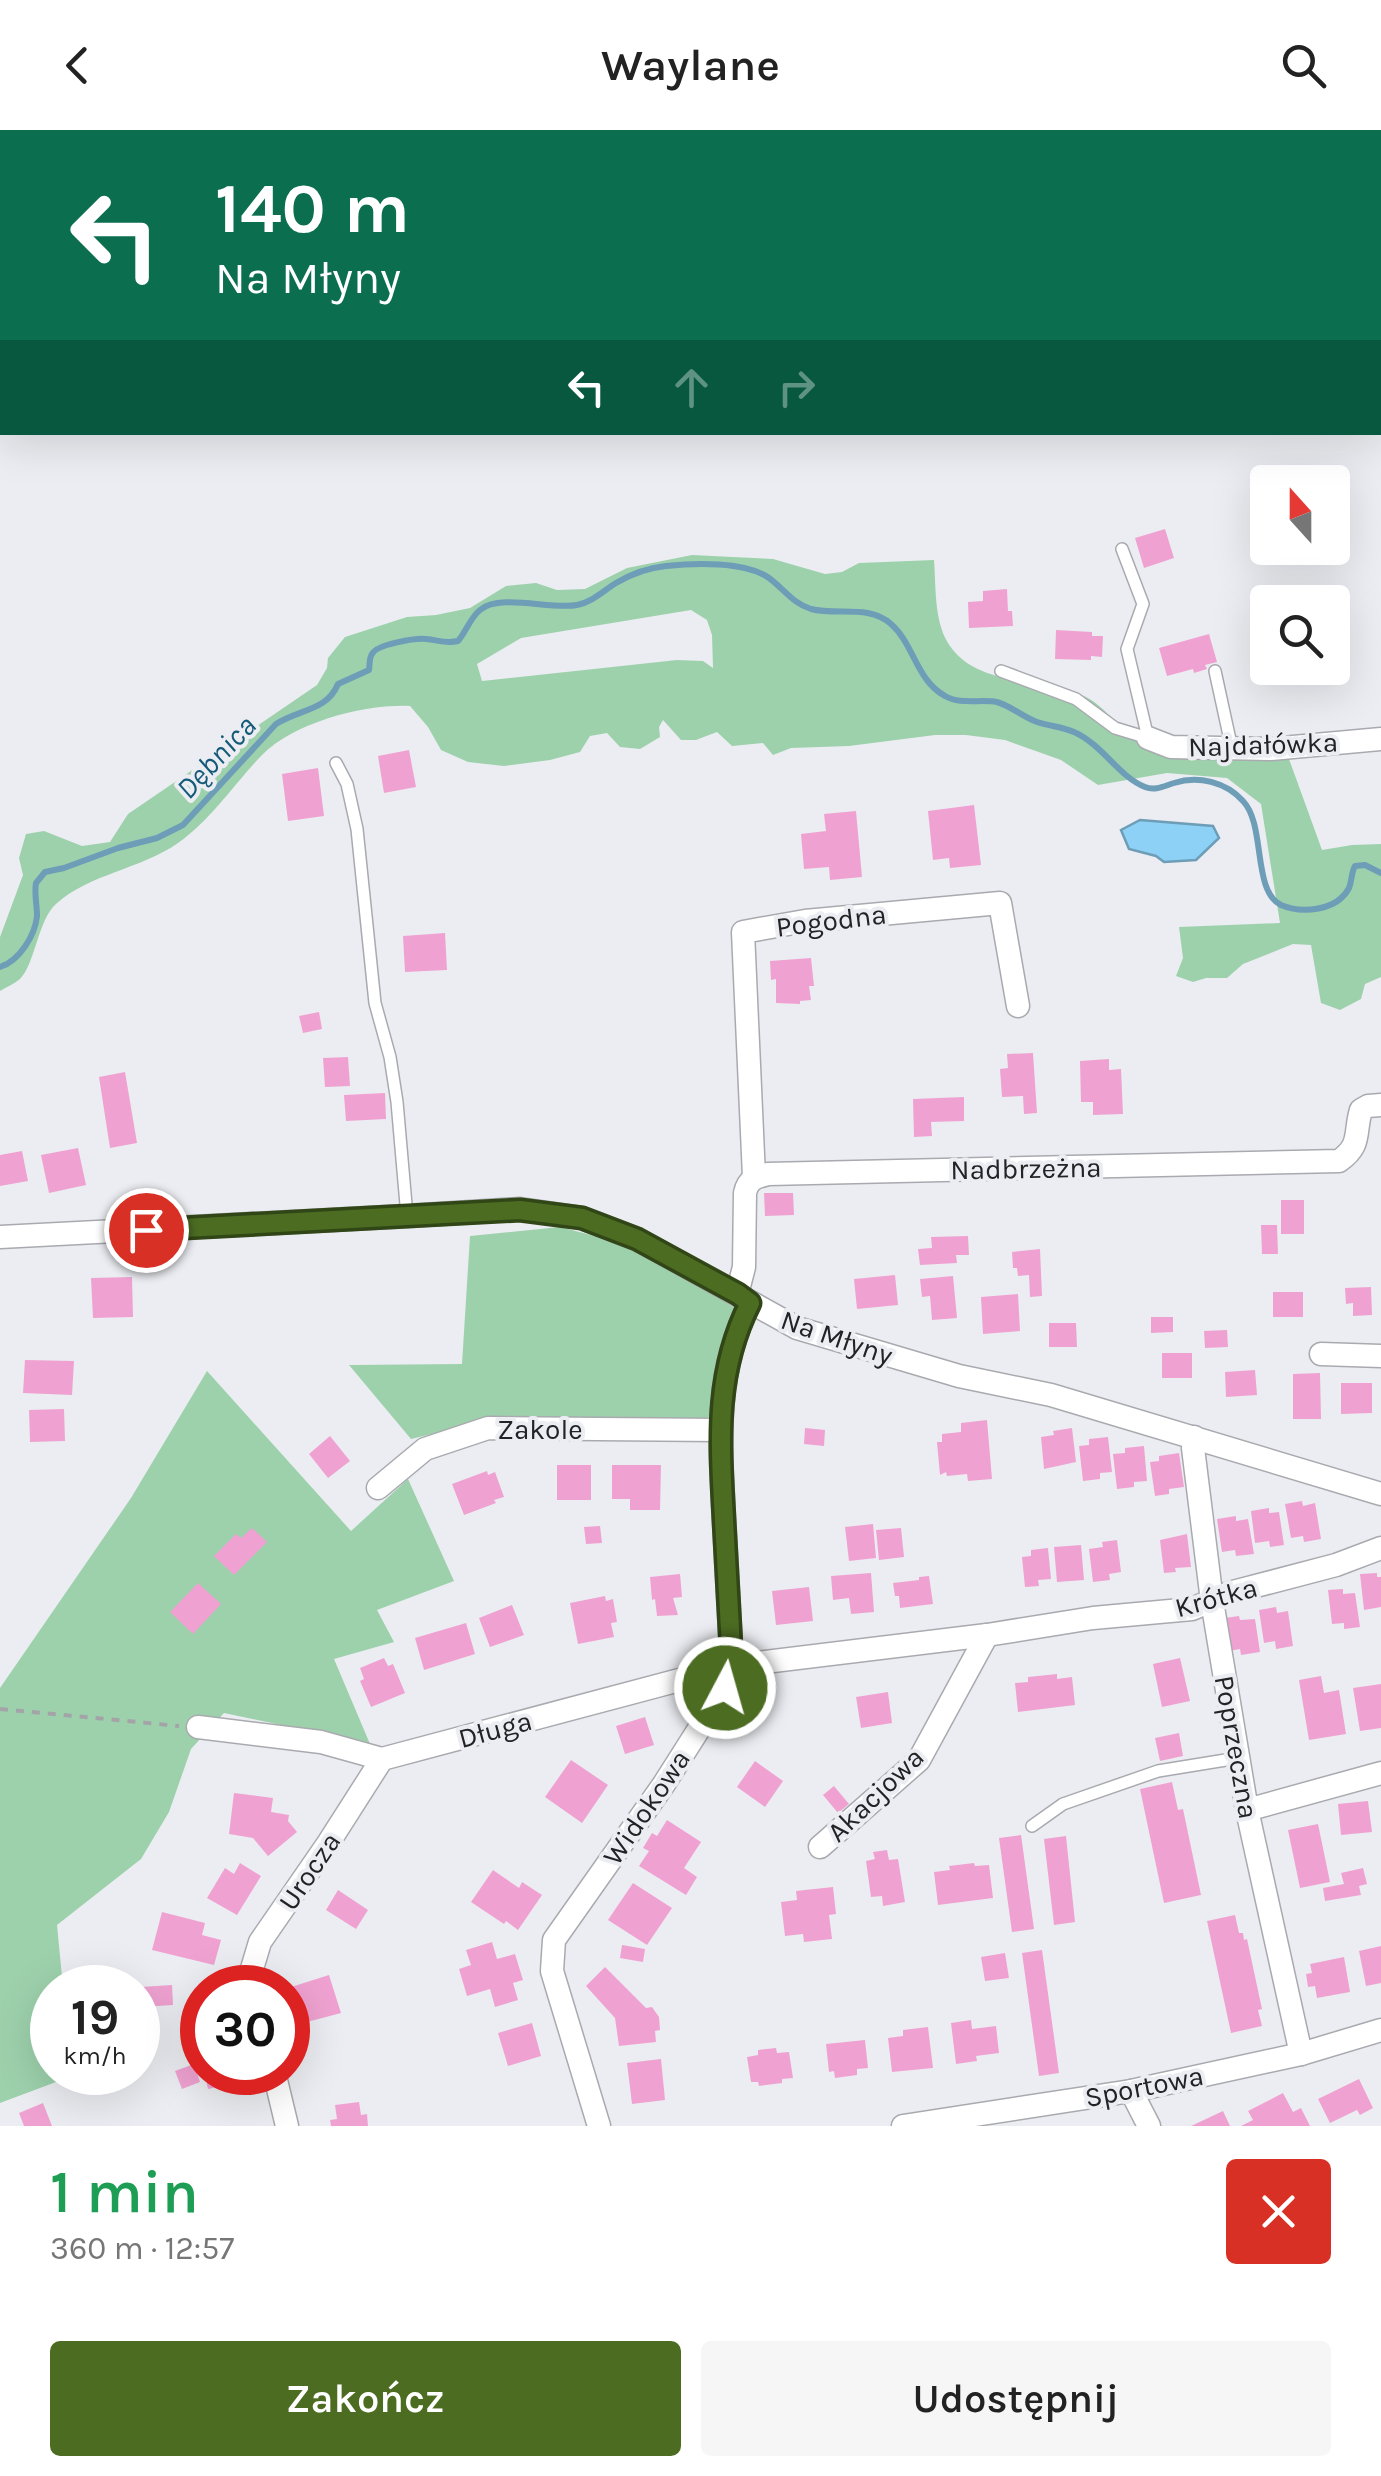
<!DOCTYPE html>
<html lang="pl">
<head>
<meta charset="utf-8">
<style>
	body { margin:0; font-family:Karla,sans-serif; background:#f6f6f6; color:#222; height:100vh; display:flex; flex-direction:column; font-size:38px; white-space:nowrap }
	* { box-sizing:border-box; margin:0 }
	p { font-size:32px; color:#767676 }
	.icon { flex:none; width:55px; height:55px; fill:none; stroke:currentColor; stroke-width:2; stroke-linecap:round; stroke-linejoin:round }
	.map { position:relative; height:1996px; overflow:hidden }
	.drawer { display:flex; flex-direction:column; background:#fff; flex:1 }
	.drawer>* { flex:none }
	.banner { position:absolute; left:0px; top:0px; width:1382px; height:305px; box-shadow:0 10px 40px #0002; background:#0b6e4f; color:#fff; overflow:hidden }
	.needle { width:65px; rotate:339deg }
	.controls { position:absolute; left:1250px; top:335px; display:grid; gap:20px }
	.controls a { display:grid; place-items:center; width:100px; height:100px; border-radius:10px; background:#fff; box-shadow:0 10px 40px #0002; font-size:50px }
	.speed { position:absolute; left:30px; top:1835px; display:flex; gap:20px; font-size:50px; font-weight:700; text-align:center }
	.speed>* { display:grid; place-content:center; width:130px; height:130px; border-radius:50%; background:#fff; box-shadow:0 10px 40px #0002; line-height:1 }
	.speed small { font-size:25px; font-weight:400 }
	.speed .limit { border:15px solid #d22; background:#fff; color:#111 }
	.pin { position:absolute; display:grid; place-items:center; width:85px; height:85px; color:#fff; margin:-42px; border:5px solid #fff; border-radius:50%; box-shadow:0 2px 10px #0007 }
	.me { position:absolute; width:110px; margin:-55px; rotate:6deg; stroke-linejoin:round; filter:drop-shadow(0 0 8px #0008) }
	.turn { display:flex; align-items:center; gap:35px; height:210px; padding:0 50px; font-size:45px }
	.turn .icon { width:130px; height:130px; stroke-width:2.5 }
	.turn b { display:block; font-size:70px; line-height:85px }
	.lanes { display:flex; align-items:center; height:95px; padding:0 50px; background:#0003; justify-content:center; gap:50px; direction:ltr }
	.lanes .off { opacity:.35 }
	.round { display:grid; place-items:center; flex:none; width:105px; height:105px; border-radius:10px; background:#f6f6f6 }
	.overview { display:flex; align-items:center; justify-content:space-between; height:170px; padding:0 50px }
	h1 { font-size:60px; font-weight:600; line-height:75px; color:#1e9e55 }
	.action { display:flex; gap:20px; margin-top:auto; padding:20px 50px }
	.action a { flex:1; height:115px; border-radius:10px; background:#4c6c22; color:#fff; font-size:40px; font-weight:600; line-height:115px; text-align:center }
	.action a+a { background:#f6f6f6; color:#222 }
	header { display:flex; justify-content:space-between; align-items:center; height:130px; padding:0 50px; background:#fff; font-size:45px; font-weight:600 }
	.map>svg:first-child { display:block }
	.green { fill:#9dd1ac; fill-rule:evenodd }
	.water { fill:#8dd1f6; stroke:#6d9db7; stroke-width:2.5 }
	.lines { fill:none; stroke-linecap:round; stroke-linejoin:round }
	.stream { stroke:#6d9db7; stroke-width:6 }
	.building { fill:#efa2d1 }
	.lane-casing { stroke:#a9aaaf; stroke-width:14 }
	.street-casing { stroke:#a9aaaf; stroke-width:25 }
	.primary-casing { stroke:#a9aaaf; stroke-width:40 }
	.path { stroke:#a3a4a8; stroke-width:4; stroke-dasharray:8 8; stroke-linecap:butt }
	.lane { stroke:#fff; stroke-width:11 }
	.street { stroke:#fff; stroke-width:22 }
	.primary { stroke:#fff; stroke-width:38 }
	.route-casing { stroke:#314616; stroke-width:25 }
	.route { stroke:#4c6c22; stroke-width:18 }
	.labels { text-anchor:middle; stroke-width:8; stroke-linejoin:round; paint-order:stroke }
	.street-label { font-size:28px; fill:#232325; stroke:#ecedf2 }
	.water-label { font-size:30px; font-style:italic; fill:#155b79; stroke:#ecedf2 }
</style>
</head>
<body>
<header><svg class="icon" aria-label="back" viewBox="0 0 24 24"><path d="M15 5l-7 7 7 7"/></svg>Waylane<svg class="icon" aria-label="search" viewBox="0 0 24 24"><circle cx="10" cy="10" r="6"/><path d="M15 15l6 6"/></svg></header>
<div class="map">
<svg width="1381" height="1996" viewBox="0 0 1381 1996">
	<rect width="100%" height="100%" fill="#ecedf2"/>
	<g class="green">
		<path d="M692,425l81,4 52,15 17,-2 17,-9 75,-3c2,26 0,60 14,83 26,43 92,36 133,52 21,7 34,32 56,40 11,4 25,5 37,8 39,7 76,13 115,16l33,91 30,-5 29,-1v133l-16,7 -4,15 -21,11 -19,-7 -10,-58 -18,-1 -50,20 -16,14h-21l-13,4 -17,-6 7,-18 -4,-31 101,-4 -19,-119 -34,-26 -60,-5 -69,12 -37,-25 -56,-20 -39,-5h-31l-86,11 -58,2 -18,7 -10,-12 -31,3 -15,-14 -21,8h-15l-18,-20 -4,7 1,10 -20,12 -20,-2 -13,-14 -17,3 -10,16 -30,8 -46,6 -36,-4 -27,-12 -13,-23 -18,-21c-45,-2 -115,16 -148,49 -28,29 -51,65 -84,88 -37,26 -89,31 -122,61 -18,16 -21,60 -36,75 -6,5 -14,8 -20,12v-54l23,-62 -4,-17 7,-24 18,-3 38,15 28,-4 18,-28 189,-129 10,-17 1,-10 17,-21 62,-20 29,-2 34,-7 36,-22 30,-3 21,7 28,-1 42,-21zM691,480l16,10 5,15 1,33 -10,-7 -26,-1 -195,21 -5,-17 44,-26z"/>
		<path d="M560,1097l58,15 72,37 49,32 -23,100 -17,14 -226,-1 -62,15 -62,-74 113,-1 8,-128z"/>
		<path d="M207,1241l144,160 57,-52 46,102 -77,29 17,32 -60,17 36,85 -146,-31 -33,36 -22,63 -28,47 -84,66 6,62 -11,1v84l19,1 1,3 -72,27v-415l131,-190z"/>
	</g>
	<path class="water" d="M1140,690l73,6 6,12 -23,22 -32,2 -8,-6 -27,-7 -8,-19z"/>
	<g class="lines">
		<path class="stream" d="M0,837c19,-6 35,-31 37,-51 0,-12 -3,-22 -1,-33l9,-11 19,-4 54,-20 39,-10 26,-13 93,-101c23,-15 51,-13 62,-40l31,-14c1,-6 0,-12 3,-16 5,-10 44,-16 54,-15 12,1 20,5 32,2 8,-9 12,-23 22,-31 20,-17 71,0 97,-5 15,-3 26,-14 39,-22 15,-9 31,-15 50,-17 28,-3 79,-5 103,12 15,11 23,25 42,31 27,7 57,-5 80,15 23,20 25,56 54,72 15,9 35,3 52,6 14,4 26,15 40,20 12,4 26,5 37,10 29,13 45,45 71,55 10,4 19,-1 29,-4 24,-8 52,-1 69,18 23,24 9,90 38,104 21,9 56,6 68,-17 3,-7 2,-15 6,-22l10,-1 16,8"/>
	</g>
	<g class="building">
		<path d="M1165,399l9,29 -30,10 -9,-30z"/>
		<path d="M1007,459l1,22h4l1,15 -44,2 -1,-26 15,-1v-10z"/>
		<path d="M1056,500l36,2v4h11l-1,21 -11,-1v4l-36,-1z"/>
		<path d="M1209,504l8,28 -12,3 2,4 -13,4 -1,-4 -26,7 -8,-28z"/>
		<path d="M409,620l7,37 -32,6 -6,-37z"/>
		<path d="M318,638l6,48 -36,5 -6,-47z"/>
		<path d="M974,675l7,60 -31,3 -1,-10 -16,2 -5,-49z"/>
		<path d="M856,681l6,66 -32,3 -1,-13 -25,2 -3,-35 25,-3 -2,-17z"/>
		<path d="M445,803l2,37 -42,2 -2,-36z"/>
		<path d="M811,828l3,28h-5l2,14 -11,1v3l-24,-1v-24l-5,1 -1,-19z"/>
		<path d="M319,882l3,17 -19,4 -4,-17z"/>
		<path d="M1033,923l4,60 -13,1 -1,-18 -21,1 -2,-28 8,-1 -1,-14z"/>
		<path d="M348,927l2,29 -25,1 -2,-29z"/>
		<path d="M1109,929v11l12,-1 2,45 -30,1v-13h-12l-1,-41z"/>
		<path d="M125,942l12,71 -27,5 -11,-71z"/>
		<path d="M385,963l1,26 -40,2 -2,-26z"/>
		<path d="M964,967v24l-33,1 1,14 -18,1 -1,-38z"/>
		<path d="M78,1018l8,37 -37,8 -8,-38z"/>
		<path d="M22,1021l6,30 -28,5v-31z"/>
		<path d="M764,1063h29l1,22 -29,1z"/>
		<rect x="1281" y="1070" width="23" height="34"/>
		<path d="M1261,1095h16l1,29h-16z"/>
		<path d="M968,1106l1,19h-13l1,8 -37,2 -2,-16 14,-1 -1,-11z"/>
		<path d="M1040,1119l2,47 -12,1 -1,-22 -11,1 -1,-8h-4l-1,-16z"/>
		<path d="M895,1145l3,30 -41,4 -3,-30z"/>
		<path d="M953,1146l4,42 -25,2 -2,-24 -8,1 -2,-18z"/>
		<path d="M132,1147l1,40 -40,1 -2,-40z"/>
		<path d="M1371,1157l1,28 -19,1v-13l-7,1 -1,-16z"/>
		<rect x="1273" y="1162" width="30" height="25"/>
		<path d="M1018,1164l2,37 -37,3 -2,-37z"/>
		<path d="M1151,1187h22v15l-22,1z"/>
		<path d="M1049,1193h27l1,24h-28z"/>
		<path d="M1227,1200l1,17 -23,1 -1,-17z"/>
		<rect x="1162" y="1223" width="30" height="25"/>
		<path d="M25,1230l49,1 -2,34 -49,-2z"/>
		<path d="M1255,1240l2,25 -31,2 -1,-25z"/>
		<path d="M1320,1243l1,46h-28v-45z"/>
		<path d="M1341,1253h31v30l-31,1z"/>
		<path d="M64,1279l1,32 -35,1 -1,-32z"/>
		<path d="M987,1290l5,59 -24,2 -1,-7 -20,2 -1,-4 -6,3 -3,-33h5v-8l19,-2v-9z"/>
		<path d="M805,1298l20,2 -1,16 -20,-2z"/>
		<path d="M1072,1298l4,34 -32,7 -3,-32 13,-2 -1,-4z"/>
		<path d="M330,1306l20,25 -22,17 -19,-24z"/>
		<path d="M1108,1307l4,35 -12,1v6l-17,2 -4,-35 10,-1v-6z"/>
		<path d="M1144,1316l3,35 -13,1v5l-17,2 -4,-35 12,-1v-5z"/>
		<path d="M1179,1323l5,34 -15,2v5l-14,2 -5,-34 9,-1v-5z"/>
		<rect x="557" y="1335" width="34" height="35"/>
		<path d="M612,1335h49l-1,45h-30v-11h-18z"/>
		<path d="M487,1341l1,4 7,-3 9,25 -10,3 2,3 -32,12 -12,-31z"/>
		<path d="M1302,1371l1,5 12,-3 6,36 -17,3 -1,-6 -12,2 -6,-34z"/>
		<path d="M1269,1378v5l10,-1 5,33 -14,2 -1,-6 -14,2 -4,-32z"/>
		<path d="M1236,1386v5l12,-2 6,35 -18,2 -1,-6 -13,2 -5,-33z"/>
		<path d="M873,1394l3,34 -27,3 -4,-34z"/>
		<path d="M600,1396l2,17 -16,1 -2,-17z"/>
		<path d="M252,1398l15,14 -33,33 -20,-19 22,-22 5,4z"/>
		<path d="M901,1398l3,29 -25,3 -3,-30z"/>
		<path d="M1187,1404l4,33 -16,1 1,4 -12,1 -4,-33z"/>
		<path d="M1117,1410l4,32 -12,2 1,6 -17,2 -4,-33 14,-2 -1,-5z"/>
		<path d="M1081,1415l3,35 -27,2 -3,-35z"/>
		<path d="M1048,1418l3,31 -13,1 1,6 -14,1 -3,-30 9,-1v-6z"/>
		<path d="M871,1443l3,39 -23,2 -2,-16 -16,2 -2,-24z"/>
		<path d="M1377,1443v4h4v30l-17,3 -4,-36z"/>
		<path d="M680,1444l2,23 -9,1 5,17 -21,1 -2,-17 -3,1 -2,-23z"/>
		<path d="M929,1446l4,28 -33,4 -1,-12h-4l-2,-13 26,-3v-3z"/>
		<path d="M198,1453l23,21 -28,30 -23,-22z"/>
		<path d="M809,1457l4,34 -37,4 -4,-34z"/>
		<path d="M1343,1459v5l12,-1 5,34 -16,2v-6l-12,1 -4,-34z"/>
		<path d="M605,1466l1,5 7,-2 4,23 -6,1 3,14 -36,7 -8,-41z"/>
		<path d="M512,1475l12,30 -34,12 -11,-29z"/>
		<path d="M1276,1477l1,6 11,-2 5,35 -17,3 -1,-8 -11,2 -5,-33z"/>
		<path d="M1239,1486l1,4 15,-1 5,33 -19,3 -1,-6 -11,2 -4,-33z"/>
		<path d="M466,1493l9,31 -51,16 -9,-32z"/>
		<path d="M384,1528l4,8 5,-2 12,29 -34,14 -11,-26 4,-2 -4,-11z"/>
		<path d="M1180,1528l10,43 -28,6 -9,-43z"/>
		<path d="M1057,1544v5l15,-2 3,28 -57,7 -3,-29 13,-1v-5z"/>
		<path d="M1321,1546l3,17 15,-3 7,44 -37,6 -10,-60z"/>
		<path d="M1381,1554v44l-21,3 -7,-43z"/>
		<path d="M888,1562l4,31 -31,5 -5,-31z"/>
		<path d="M645,1587l9,28 -29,9 -9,-28z"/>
		<path d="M1179,1603l4,23 -23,5 -5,-23z"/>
		<path d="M571,1630l37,25 -26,38 -37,-26z"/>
		<path d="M755,1631l28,20 -18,26 -28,-20z"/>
		<path d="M1172,1652l6,28 5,-1 18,86 -37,8 -24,-114z"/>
		<path d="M834,1656l15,18 -11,9 -15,-18z"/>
		<path d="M234,1663l39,5 -2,14 18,3 -1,6 9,11 -29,24 -15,-18 -24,-4z"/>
		<path d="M1368,1671l4,31 -31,3 -3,-31z"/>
		<path d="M667,1690l34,22 -17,26 13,9 -11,18 -47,-29 10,-15 -6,-3 9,-15 5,3z"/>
		<path d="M1318,1694l12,58 -30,6 -12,-58z"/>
		<path d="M1021,1705l13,94 -22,3 -13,-94z"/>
		<path d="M1066,1706l9,86 -21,3 -10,-86z"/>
		<path d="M887,1720l2,10 9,-1 7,43 -22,4 -1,-10 -11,1 -5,-36 9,-2 -2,-7z"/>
		<path d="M240,1733l21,13 -24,39 -30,-17 18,-30 9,6z"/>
		<path d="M974,1733l1,3 14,-1 4,33 -55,7 -4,-33 16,-2 -1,-4z"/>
		<path d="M1363,1738l4,16 -8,2 2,9 -36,6 -2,-13 21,-4 -3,-11z"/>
		<path d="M493,1740l26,18 3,-6 20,13 -24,35 -12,-9 -2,3 -33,-22z"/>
		<path d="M633,1753l39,25 -25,37 -39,-25z"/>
		<path d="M833,1757l3,27 -7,1 3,24 -28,3 -1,-8 -18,2 -4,-34 16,-2 -1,-9z"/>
		<path d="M338,1760l30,20 -12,19 -30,-19z"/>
		<path d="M162,1782l43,11 -3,12 19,5 -7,25 -62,-15z"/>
		<path d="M1235,1785l4,18h4l1,7 3,-1 15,70 -4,1 4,16 -31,7 -24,-112z"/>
		<path d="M492,1812l5,17 18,-5 8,26 -10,3 5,17 -23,7 -5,-18 -23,7 -8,-27 12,-4 -5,-15z"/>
		<path d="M622,1815l23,4 -2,13 -23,-4z"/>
		<path d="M1381,1816v37l-15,3 -7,-35z"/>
		<path d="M1042,1820l17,123 -20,3 -17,-123z"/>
		<path d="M1005,1823l4,25 -24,3 -4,-24z"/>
		<path d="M1344,1827l6,35 -33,6 -2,-12 -7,1 -2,-13 6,-1 -2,-9z"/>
		<path d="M605,1837l41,41 6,-1 7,10 1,13 -5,1 1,11 -37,4 -4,-28 -29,-32z"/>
		<path d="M329,1845l12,38 -34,9 -6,-21 -10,3 -3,-16z"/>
		<path d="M172,1855l1,20 -31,2 -1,-20z"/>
		<path d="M202,1872v34l-7,1 -6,-32z"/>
		<path d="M971,1890l1,9 24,-3 3,27 -23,3 1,5 -21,3 -5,-41z"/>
		<path d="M532,1893l9,33 -33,10 -10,-33z"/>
		<path d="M928,1897l5,41 -41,4 -4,-34 15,-2v-6z"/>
		<path d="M865,1910l3,28 -11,1v6l-22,3 -1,-7 -5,1 -3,-28z"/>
		<path d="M776,1918l1,5 12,-1 4,26 -11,1v4l-23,3 -1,-4h-7l-4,-25 11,-2v-5z"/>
		<path d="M661,1929l4,41 -33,4 -5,-41z"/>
		<path d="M194,1934l6,18 -18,7 -7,-18z"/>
		<path d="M204,1942h41l2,8 -39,9z"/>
		<path d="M1359,1949l14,29 -13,7 -3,-5 -27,13 -12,-24z"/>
		<path d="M1283,1963l10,19 8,-4 9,18h-69l12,-6 -5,-9z"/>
		<path d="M359,1972l2,13 6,-1 1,12h-37l-1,-6 7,-1 -2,-14z"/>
		<path d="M43,1973l9,23h-28l-5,-13z"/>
		<path d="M1223,1981l7,15h-39z"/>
	</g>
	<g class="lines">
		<g class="lane-casing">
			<g id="lane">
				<path d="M1001,541l75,28 39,29 33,10 -21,-89 16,-45 -21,-55"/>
				<path d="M1215,541l17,78"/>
				<path d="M336,633l11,21 10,45 18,174 15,54 7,45 10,114"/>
				<path d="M1032,1696l31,-22 95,-33 80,-13"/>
			</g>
		</g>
		<g class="street-casing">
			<g id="street">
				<path d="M47,2l1,-2"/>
				<path d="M181,2l1,-2"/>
				<path d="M1380,15h1"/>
				<path d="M0,75l2,-4"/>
				<path d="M0,291l2,-4"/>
				<path d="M1148,608l23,9 100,2 110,-10"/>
				<path d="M754,1047l-11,-245 62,-11 195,-18 18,103"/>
				<path d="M0,1107l407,-21 113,-7 62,9 55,21 160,89 162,48 92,19 330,99"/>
				<path d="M737,1164l7,-27 1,-74c3,-14 11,-16 23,-19l571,-13c23,-16 15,-28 22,-51l7,-4 13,-1"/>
				<path d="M1321,1224l60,2"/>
				<path d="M1194,1307l-1,11 19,153 35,209 54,244"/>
				<path d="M378,1358l47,-39 63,-21 232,2"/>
				<path d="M198,1597l123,15 61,17 350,-93 255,-31 106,-17 99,-9 37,-16 107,-28 45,-17"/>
				<path d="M1247,1680l134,-37"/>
				<path d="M820,1717l99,-87 68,-125"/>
				<path d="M253,1858l-2,-16 9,-30 69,-100 53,-83"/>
				<path d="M274,1942l13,54"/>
				<path d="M1131,1961l18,35"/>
				<path d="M599,1996l-47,-155 2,-31 110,-156 61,-96 7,-22c-3,-49 -5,-97 -8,-146 -4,-76 -10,-147 26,-217"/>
				<path d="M903,1996l228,-35 170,-37 80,-24"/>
			</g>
		</g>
		<g class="primary-casing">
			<g id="primary">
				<path d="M91,2l2,-2"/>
				<path d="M132,2l2,-2"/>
				<path d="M0,145l2,-4"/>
				<path d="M0,208l2,-3"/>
			</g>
		</g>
		<path class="path" d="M0,1579l179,17"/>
		<use href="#lane" class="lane"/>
		<use href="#street" class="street"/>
		<use href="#primary" class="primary"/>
	</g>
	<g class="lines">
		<g class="route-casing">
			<path id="route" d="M146,1100l374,-20 62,8 55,21 101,55 12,9c-36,71 -30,140 -26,217 3,49 5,97 8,146l-7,22"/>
		</g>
		<use href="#route" class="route"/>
	</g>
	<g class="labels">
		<g class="street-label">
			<text transform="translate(1263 614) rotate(-2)" y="10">Najdałówka</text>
			<text transform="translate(831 790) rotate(-7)" y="10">Pogodna</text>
			<text transform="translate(1026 1038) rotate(-1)" y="10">Nadbrzeżna</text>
			<text transform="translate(837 1207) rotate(19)" y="10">Na Młyny</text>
			<text x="540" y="1309">Zakole</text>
			<text transform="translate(1216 1467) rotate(-15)" y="10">Krótka</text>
			<text transform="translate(495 1599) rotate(-15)" y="10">Długa</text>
			<text transform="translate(1237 1617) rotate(80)" y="10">Poprzeczna</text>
			<text transform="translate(875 1664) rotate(-44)" y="10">Akacjowa</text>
			<text transform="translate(646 1677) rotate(-56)" y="10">Widokowa</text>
			<text transform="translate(309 1741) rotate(-56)" y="10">Urocza</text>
			<text transform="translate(1144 1956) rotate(-11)" y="10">Sportowa</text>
		</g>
		<g class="water-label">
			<text transform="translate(216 627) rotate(-47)" y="10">Dębnica</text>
		</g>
	</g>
</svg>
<div class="controls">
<a><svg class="needle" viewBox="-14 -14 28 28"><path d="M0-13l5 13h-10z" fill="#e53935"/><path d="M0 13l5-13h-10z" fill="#767676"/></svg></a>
<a><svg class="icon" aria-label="search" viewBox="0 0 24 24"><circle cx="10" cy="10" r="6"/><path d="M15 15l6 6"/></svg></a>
</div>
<div class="speed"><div>19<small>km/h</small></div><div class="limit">30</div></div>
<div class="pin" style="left:146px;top:1100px;background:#d93025"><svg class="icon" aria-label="arrive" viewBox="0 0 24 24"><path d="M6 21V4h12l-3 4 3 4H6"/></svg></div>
<svg class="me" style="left:725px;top:1558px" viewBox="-20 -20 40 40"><circle r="17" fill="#4c6c22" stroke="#fff" stroke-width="3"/><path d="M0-11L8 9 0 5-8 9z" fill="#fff"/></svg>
<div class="banner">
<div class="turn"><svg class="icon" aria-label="left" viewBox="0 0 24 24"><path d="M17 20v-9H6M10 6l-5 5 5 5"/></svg><div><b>140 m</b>Na Młyny</div></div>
<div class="lanes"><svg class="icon" aria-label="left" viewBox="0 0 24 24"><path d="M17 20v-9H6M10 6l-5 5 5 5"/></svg><svg class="icon off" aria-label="ahead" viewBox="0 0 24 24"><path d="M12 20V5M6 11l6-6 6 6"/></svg><svg class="icon off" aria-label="right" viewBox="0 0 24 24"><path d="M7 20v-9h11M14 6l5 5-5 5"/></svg></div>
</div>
</div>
<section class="drawer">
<div class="overview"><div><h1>1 min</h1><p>360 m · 12:57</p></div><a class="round" style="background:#d93025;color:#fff"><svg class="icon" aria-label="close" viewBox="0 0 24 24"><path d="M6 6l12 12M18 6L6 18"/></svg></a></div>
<div class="action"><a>Zakończ</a><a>Udostępnij</a></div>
</section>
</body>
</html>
